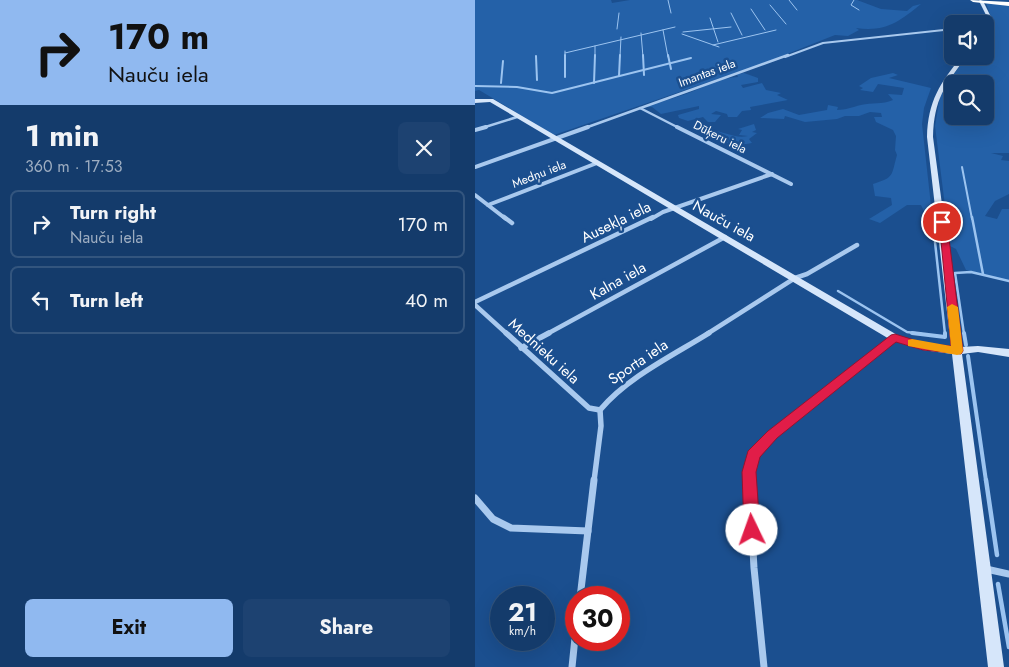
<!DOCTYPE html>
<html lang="en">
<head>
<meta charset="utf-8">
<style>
	body { margin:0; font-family:Jost,sans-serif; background:#1d4271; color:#f1f3f6; height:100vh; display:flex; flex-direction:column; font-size:19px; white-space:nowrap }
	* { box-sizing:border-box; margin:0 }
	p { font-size:16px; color:#9dadc1 }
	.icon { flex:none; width:28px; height:28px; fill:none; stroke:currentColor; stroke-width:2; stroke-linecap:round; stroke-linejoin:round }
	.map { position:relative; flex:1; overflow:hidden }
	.sheet { display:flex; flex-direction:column; background:#143b6b; width:475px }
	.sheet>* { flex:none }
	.top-card { background:#90b9f0; color:#111; overflow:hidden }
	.fabs { position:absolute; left:469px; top:15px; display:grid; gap:10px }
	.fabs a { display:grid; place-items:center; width:50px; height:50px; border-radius:8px; background:#143b6b; box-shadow:0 5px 20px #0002,0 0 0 1px #33557e; font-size:25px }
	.speed { position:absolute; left:15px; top:586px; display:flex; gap:10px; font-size:25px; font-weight:700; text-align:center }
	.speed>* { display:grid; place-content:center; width:65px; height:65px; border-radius:50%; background:#143b6b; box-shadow:0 5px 20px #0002,0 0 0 1px #33557e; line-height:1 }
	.speed small { font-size:12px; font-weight:400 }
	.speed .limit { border:8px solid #d22; background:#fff; color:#111 }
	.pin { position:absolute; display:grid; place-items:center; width:42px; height:42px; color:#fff; margin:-21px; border:2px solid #fff; border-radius:50%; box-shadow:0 1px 5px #0007 }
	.me { position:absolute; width:55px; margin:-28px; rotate:357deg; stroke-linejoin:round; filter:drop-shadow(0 0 4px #0008) }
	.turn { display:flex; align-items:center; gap:18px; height:105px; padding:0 25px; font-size:22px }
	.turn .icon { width:65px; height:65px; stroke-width:2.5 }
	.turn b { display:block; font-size:35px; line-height:42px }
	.round { display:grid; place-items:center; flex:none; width:52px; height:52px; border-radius:8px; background:#1d4271 }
	.headline { display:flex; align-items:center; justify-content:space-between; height:85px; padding:0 25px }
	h1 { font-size:30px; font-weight:700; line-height:38px }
	.action { display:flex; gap:10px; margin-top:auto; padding:10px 25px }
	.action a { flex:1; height:58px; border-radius:8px; background:#90b9f0; color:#111; font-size:20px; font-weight:700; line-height:58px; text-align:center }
	.action a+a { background:#1d4271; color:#f1f3f6 }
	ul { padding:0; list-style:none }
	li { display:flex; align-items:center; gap:15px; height:68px; margin:0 10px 8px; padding:0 15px; border:2px solid #33557e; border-radius:8px }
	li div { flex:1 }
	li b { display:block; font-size:19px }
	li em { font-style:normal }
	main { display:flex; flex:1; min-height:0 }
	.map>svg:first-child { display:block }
	.green { fill:#2461a8; fill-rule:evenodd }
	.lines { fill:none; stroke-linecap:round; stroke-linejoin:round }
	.stream-far4 { stroke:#9cc4f0; stroke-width:1 }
	.stream-far3 { stroke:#9cc4f0; stroke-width:2 }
	.stream-far2 { stroke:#9cc4f0; stroke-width:2.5 }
	.stream-far1 { stroke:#9cc4f0; stroke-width:4 }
	.stream { stroke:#9cc4f0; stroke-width:4.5 }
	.street-far5 { stroke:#a9c9ee; stroke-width:2 }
	.street-far4 { stroke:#a9c9ee; stroke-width:2.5 }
	.street-far3 { stroke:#a9c9ee; stroke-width:4 }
	.street-far2 { stroke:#a9c9ee; stroke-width:4.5 }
	.street-far1 { stroke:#a9c9ee; stroke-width:5.5 }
	.street { stroke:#a9c9ee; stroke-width:7 }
	.secondary { fill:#d6e6fa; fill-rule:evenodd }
	.highway { fill:#fff; fill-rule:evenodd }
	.route { fill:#e11d48; stroke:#92132f }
	.slow { fill:#f59e0b }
	.labels { text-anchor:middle; stroke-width:5; stroke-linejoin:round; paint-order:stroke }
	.far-street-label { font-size:12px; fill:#fff; stroke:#1b4f8f }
	.street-label { font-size:15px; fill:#fff; stroke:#1b4f8f }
</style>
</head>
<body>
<main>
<section class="sheet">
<div class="top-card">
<div class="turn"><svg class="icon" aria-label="right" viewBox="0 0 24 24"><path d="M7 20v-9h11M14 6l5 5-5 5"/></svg><div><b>170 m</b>Nauču iela</div></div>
</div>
<div class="headline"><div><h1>1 min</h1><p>360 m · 17:53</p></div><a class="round"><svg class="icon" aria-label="close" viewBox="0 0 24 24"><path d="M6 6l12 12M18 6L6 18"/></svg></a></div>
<ul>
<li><svg class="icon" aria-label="right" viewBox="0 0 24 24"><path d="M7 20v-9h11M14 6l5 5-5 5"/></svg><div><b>Turn right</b><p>Nauču iela</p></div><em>170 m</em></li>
<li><svg class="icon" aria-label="left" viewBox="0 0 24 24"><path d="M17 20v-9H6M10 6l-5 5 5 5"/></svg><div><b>Turn left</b></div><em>40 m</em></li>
</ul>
<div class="action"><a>Exit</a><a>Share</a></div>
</section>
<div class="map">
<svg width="534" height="667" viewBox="0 0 534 667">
	<rect width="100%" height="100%" fill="#1b4f8f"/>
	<g class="green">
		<path d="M0,0h136l1,3 18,-3h227l24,9 26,2 6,-5 8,-2c-22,18 -35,28 -65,24l3,2 -11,6 -13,-1 -68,27 -213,73 -75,-45 -4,1z"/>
		<path d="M511,3l23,3v147h-18l12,3 -2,4 8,1v33l-14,7 -10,15 12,3 5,-10h7v72l-43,-11 -10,-21 -6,-3 -15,-120 6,-36 27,-34h17v-22l5,-8 2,-6zM478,84h32v32h-32z"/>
		<path d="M269,73l14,5v4l-17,3 2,3 19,-5 4,7 15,3 -4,2 11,5 -38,7 1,3 -9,1 -5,6h-9l-1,-3 -11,-3 -5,3 10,1 -6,7h-7l-5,-5 -15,4 -9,-3 -1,-3 21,-6v-3l-38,8 -9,-7h-7c18,-7 33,-9 51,-17 13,-6 27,-12 42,-13l-1,-3z"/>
		<path d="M418,73l5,2 -9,3 42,10 -7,20 -2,16 13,118 -10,-6 -1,-25 -3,-6h-14l-27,18 -11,-4 23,-14 -1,-7 -16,-2 -2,-12c22,-7 18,-8 24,-29l-2,-5 1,-14 -3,-6 -17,-8 -2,-5h8l-1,-4 -11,-1 -11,4h-14l-8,3 -32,3 -20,-6 -1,3 -24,-1 8,-5 15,-4 16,6 28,-5 1,-5 10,2 -1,3c9,0 15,-3 24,-5 11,-3 21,0 32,-5l-5,-6 14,1 2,-7 -26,-4 -5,8 -13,-2 3,-2 -4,-2 12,-8z"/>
		<path d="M279,124l2,6 -4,2 5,1 -8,6 3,4c-23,4 -28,0 -47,-11 15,-5 27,8 43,4l-9,-1 3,-5 -4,-1z"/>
	</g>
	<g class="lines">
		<g class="stream-far4">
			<path d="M193,0l3,13"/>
			<path d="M314,0l8,10"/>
			<path d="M379,0l-3,5 8,5"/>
			<path d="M295,5l16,19"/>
			<path d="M276,9l14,21"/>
			<path d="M256,13l11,22"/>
			<path d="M235,18l8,24"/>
			<path d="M142,29l2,-16"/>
			<path d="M188,30l5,27"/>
			<path d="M208,32l48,-5"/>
			<path d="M166,33l2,24"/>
			<path d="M207,34l37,13"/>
			<path d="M238,45l63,-15"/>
			<path d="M90,51v6"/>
			<path d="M90,53l110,-26"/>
			<path d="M120,57v-11"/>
			<path d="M145,57l1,-20"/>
		</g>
		<g class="stream-far3">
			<path d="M90,55v22"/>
			<path d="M168,55l1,20"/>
			<path d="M193,55l3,14"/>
			<path d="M61,56l1,24"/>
			<path d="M144,76l1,-21"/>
			<path d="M26,83l2,-22"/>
			<path d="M119,83l1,-28"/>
			<path d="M0,86l42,1 35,6 139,-35"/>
			<path d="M487,167l10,52"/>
		</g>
		<g class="stream-far2">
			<path d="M497,217l11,57"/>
			<path d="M460,242l10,92"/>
			<path d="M363,291l69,41 15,2"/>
			<path d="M489,334l-9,-61 16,-1 38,9"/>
		</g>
		<g class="stream-far1">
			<path d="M437,333l33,4v-4"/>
			<path d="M489,333l2,12"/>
			<path d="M493,356l18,125"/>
		</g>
		<g class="stream">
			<path d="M511,480l11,75"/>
			<path d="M523,584l11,63"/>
		</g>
		<path class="street-far5" d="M310,57l38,-14 130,-14"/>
		<g class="street-far4">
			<path d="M165,108l39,20"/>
			<path d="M7,128l35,-11"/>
			<path d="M110,128l203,-73"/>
		</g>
		<g class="street-far3">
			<path d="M202,127l114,57"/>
			<path d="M0,130l11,-3"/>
			<path d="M0,167l113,-40"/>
			<path d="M0,195l31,24"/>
			<path d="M13,205l109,-42"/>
			<path d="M176,219l12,-7 109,-38"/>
		</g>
		<g class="street-far2">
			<path d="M29,217l8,6"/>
			<path d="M0,302l178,-85"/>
			<path d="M0,305l32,29"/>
			<path d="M72,334l178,-97"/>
			<path d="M232,334l88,-56 12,-4 50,-29"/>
		</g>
		<g class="street-far1">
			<path d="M31,333l83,75 11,2"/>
			<path d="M46,348l28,-15"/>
			<path d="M119,481l7,-55 -1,-16c28,-33 72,-54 109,-77"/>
			<path d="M274,481l4,-26 20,-20 122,-97"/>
		</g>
		<g class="street">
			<path d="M274,480l5,88 10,99"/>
			<path d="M0,498l18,21 18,9 77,3"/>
			<path d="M511,569l23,5"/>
			<path d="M105,598l14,-118"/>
			<path d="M97,667l4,-39"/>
		</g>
		<g class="secondary">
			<path d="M505,0l3,1 8,16 -4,15 -2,1 2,-16 -8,-16z"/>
			<path d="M487,56h5c-22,29 -33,43 -34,81l28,210 17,-1 31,3v8l-31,-5 -16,2 42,313h-16l-36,-313 -29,-4 -32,-10 -401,-238 -15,1v-4h18l406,237 25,8 27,3 -24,-210c1,-36 13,-54 35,-81z"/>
		</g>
		<path class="highway" d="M495,0l39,2v4l-36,-4z"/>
	</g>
	<path class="route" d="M464,220l8,2 16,129 -2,3 -38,-4 -27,-8 -119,96 -17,19 -4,15 4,58 -2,5 -6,2 -5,-2 -3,-5 -2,-58 6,-21 20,-20 123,-96 4,-1 29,9 27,3z"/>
	<path class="slow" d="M477,304l6,3 5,44 -2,3 -4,1 -49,-9v-6l4,-1 39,7 -4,-39z"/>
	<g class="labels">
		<g class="far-street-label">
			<text transform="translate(232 73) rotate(-20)" y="4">Imantas iela</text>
			<text transform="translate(245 137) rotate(27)" y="4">Dūķeru iela</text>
			<text transform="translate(64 174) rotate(-21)" y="4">Medņu iela</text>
		</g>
		<g class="street-label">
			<text transform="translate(249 221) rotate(29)" y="5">Nauču iela</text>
			<text transform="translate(141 222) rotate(-26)" y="5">Ausekļa iela</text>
			<text transform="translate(143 281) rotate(-29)" y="5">Kalna iela</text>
			<text transform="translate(69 351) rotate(42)" y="5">Mednieku iela</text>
			<text transform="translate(163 362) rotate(-34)" y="5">Sporta iela</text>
		</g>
	</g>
</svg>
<div class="fabs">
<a><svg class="icon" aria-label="sound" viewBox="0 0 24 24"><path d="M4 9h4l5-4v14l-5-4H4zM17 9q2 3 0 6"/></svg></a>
<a><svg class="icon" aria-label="search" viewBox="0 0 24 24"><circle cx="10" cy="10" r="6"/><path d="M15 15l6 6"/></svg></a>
</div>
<div class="speed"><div>21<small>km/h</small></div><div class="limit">30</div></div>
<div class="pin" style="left:467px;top:222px;background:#d93025"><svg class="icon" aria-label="arrive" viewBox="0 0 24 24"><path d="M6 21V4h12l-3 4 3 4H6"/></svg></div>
<svg class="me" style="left:277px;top:530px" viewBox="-20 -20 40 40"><circle r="19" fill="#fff"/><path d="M0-13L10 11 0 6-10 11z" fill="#e11d48"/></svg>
</div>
</main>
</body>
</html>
